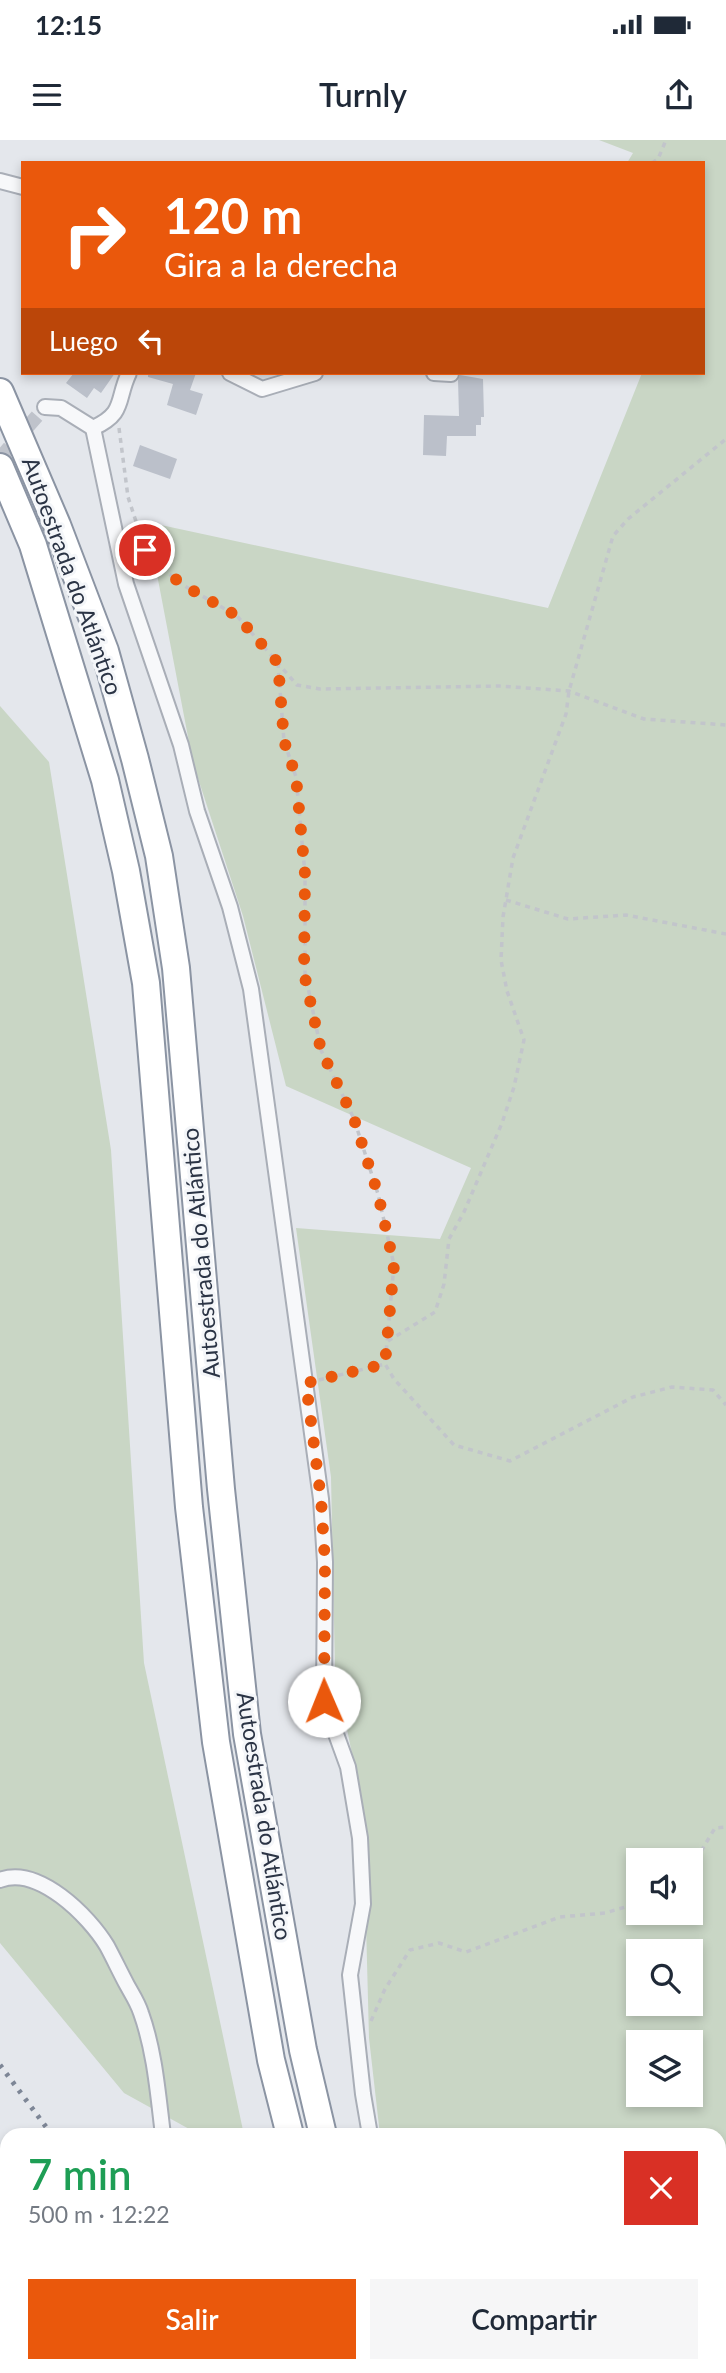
<!DOCTYPE html>
<html lang="es">
<head>
<meta charset="utf-8">
<style>
	body { margin:0; font-family:Lato,sans-serif; background:#f6f6f7; color:#1f2937; height:100vh; display:flex; flex-direction:column; font-size:26px; white-space:nowrap }
	* { box-sizing:border-box; margin:0 }
	p { font-size:23px; color:#747a83 }
	.icon { flex:none; width:38px; height:38px; fill:none; stroke:currentColor; stroke-width:2; stroke-linecap:round; stroke-linejoin:round }
	.map { position:relative; flex:1; overflow:hidden }
	.panel { position:absolute; left:0px; top:1988px; width:726px; height:245px; display:flex; flex-direction:column; background:#fff; border-radius:21px 21px 0 0; box-shadow:0 4px 10px #0003 }
	.panel>* { flex:none }
	.guide { position:absolute; left:21px; top:21px; width:684px; height:214px; border-radius:0px; box-shadow:0 4px 10px #0003; background:#ea580c; color:#fff; overflow:hidden }
	.fabs { position:absolute; left:626px; top:1708px; display:grid; gap:14px }
	.fabs a { display:grid; place-items:center; width:77px; height:77px; border-radius:0px; background:#fff; box-shadow:0 4px 10px #0003; font-size:35px }
	.pin { position:absolute; display:grid; place-items:center; width:60px; height:60px; color:#fff; margin:-30px; border:4px solid #fff; border-radius:50%; box-shadow:0 2px 7px #0007 }
	.me { position:absolute; width:77px; margin:-38px; rotate:359deg; stroke-linejoin:round; filter:drop-shadow(0 0 5px #0008) }
	.turn { display:flex; align-items:center; gap:24px; height:147px; padding:0 28px; font-size:32px }
	.turn .icon { width:91px; height:91px; stroke-width:2.5 }
	.turn b { display:block; font-size:49px; line-height:60px }
	.then { display:flex; align-items:center; height:66px; padding:0 28px; background:#0003; gap:14px; font-size:26px }
	.round { display:grid; place-items:center; flex:none; width:74px; height:74px; border-radius:0px; background:#f6f6f7 }
	.overview { display:flex; align-items:center; justify-content:space-between; height:119px; padding:0 28px }
	h1 { font-size:42px; font-weight:600; line-height:52px; color:#1e9e55 }
	.button { display:flex; gap:14px; margin-top:auto; padding:14px 28px }
	.button a { flex:1; height:80px; border-radius:0px; background:#ea580c; color:#fff; font-size:28px; font-weight:600; line-height:80px; text-align:center }
	.button a+a { background:#f6f6f7; color:#1f2937 }
	.status { display:flex; justify-content:space-between; align-items:center; height:49px; padding:0 35px; background:#fff; direction:ltr }
	.status svg { height:19px; fill:currentColor }
	header { display:flex; justify-content:space-between; align-items:center; height:91px; padding:0 28px; background:#fff; font-size:32px; font-weight:600 }
	.map>svg:first-child { display:block }
	.green { fill:#c9d6c5; fill-rule:evenodd }
	.lines { fill:none; stroke-linecap:round; stroke-linejoin:round }
	.stream { stroke:#9fb4cc; stroke-width:5 }
	.building { fill:#bbc0ca }
	.minor-tunnel { stroke:#bfc3cb; stroke-width:14; stroke-dasharray:14 7; stroke-linecap:butt }
	.minor-casing { stroke:#a9aeb7; stroke-width:18 }
	.motorway-casing { stroke:#8b94a3; stroke-width:30 }
	.path { stroke:#c2c5cb; stroke-width:3.5; stroke-dasharray:5 5; stroke-linecap:butt }
	.minor { stroke:#f7f8fa; stroke-width:14 }
	.motorway { stroke:#fff; stroke-width:26 }
	.rail { stroke:#7d8696; stroke-width:5; stroke-dasharray:3.5 7; stroke-linecap:butt }
	.route { stroke:#ea580c; stroke-width:12; stroke-dasharray:0 21.6 }
	.labels { text-anchor:middle; stroke-width:6; stroke-linejoin:round; paint-order:stroke }
	.street-label { font-size:23px; fill:#2b3445; stroke:#f4f6f9 }
</style>
</head>
<body>
<div class="status"><b>12:15</b><svg viewBox="0 0 49 12"><path d="M0 12V9h3v3zM5 12V6h3v6zM10 12V3h3v9zM15 12V0h3v12zM26 1h20v11H26zM47 4h2v5h-2z"/></svg></div>
<header><svg class="icon" aria-label="menu" viewBox="0 0 24 24"><path d="M4 6h16M4 12h16M4 18h16"/></svg>Turnly<svg class="icon" aria-label="share" viewBox="0 0 24 24"><path d="M12 15V3M7 8l5-5 5 5M5 13v7h14v-7"/></svg></header>
<div class="map">
<svg width="726" height="2233" viewBox="0 0 726 2233">
	<rect width="100%" height="100%" fill="#e4e7ec"/>
	<g class="green">
		<path d="M599,0h127v2233h-268l-2,-7h263v-231h-339l-11,-97 -6,-229 -28,-140 -4,-192 -35,-249 144,11 31,-71 -185,-82 -43,-170 -50,-153 -46,-241 401,86 94,-235h62v-210h-77l6,-10zM639,1720h52v53h-52zM639,1811h52v53h-52zM639,1902h52v53h-52z"/>
		<path d="M0,566l49,56 62,388 33,513 100,472h-44l-76,-42 -124,-150z"/>
		<path d="M7,2136v90h92l7,7h-106v-93z"/>
	</g>
	<g class="lines">
		<g class="stream">
			<path d="M0,2147l7,12"/>
			<path d="M47,2226l8,7"/>
		</g>
	</g>
	<g class="building">
		<path d="M74,233h41l-14,20 -7,-5 -7,10 -21,-15z"/>
		<path d="M148,233h48l-6,17 13,4 -7,21 -29,-10 6,-21 -25,-7z"/>
		<path d="M460,235l23,4 1,38h-3v8h-5v11h-29l-1,20 -23,-1 1,-40 35,1 -1,-36z"/>
		<path d="M140,305l37,14 -7,20 -37,-13z"/>
	</g>
	<g class="lines">
		<path class="minor-tunnel" d="M0,318l45,-51"/>
		<g class="minor-casing">
			<g id="minor">
				<path d="M0,41l23,6"/>
				<path d="M230,233l32,16 53,-16"/>
				<path d="M434,233l17,1"/>
				<path d="M45,267l16,1 32,20c33,-15 23,-28 36,-55"/>
				<path d="M93,288l33,156 55,161 16,66 33,96 21,82 70,510 4,63 -1,139 24,66 12,71 3,66 -13,71 13,119 7,41"/>
				<path d="M0,1740c38,-15 89,36 107,66 7,13 13,26 20,39 5,9 11,18 14,28 14,39 17,82 22,122"/>
				<path d="M273,2226l1,7"/>
				<path d="M439,2226l1,7"/>
			</g>
		</g>
		<g class="motorway-casing">
			<g id="motorway">
				<path d="M0,252l57,133 48,126 30,108 24,97 17,112 45,521 26,245 56,316 20,85"/>
				<path d="M0,327l33,78 72,235 21,91 20,112 43,524 27,235 55,318 19,75"/>
				<path d="M350,2226l2,7"/>
				<path d="M384,2226l2,7"/>
			</g>
		</g>
		<g class="path">
			<path d="M652,23l6,-4 8,-19"/>
			<path d="M119,288l9,69 17,52 9,13 29,23 54,31 60,69 23,4 179,-3 70,5 75,28 82,6"/>
			<path d="M139,433l15,-11"/>
			<path d="M278,523l6,78 12,36 9,97v99l16,77 33,69 24,75 16,71 -9,99 9,15 60,66 56,16 123,-64 39,-10 41,3 13,15"/>
			<path d="M506,760l62,19 58,-4 100,19"/>
			<path d="M388,1201l47,-29 9,-28 5,-45 15,-27 38,-89 12,-36 10,-47 -17,-49 -6,-31 2,-43 10,-59 53,-144 3,-23 44,-155 15,-17 98,-80"/>
			<path d="M319,1240l66,-16"/>
			<path d="M691,1728l24,-40 11,-1"/>
			<path d="M371,1881l14,-32 25,-39 29,-7 27,9 94,-35 45,-4 34,-10"/>
			<path d="M88,2226l8,7"/>
			<path d="M0,2229l7,-10"/>
		</g>
		<use href="#minor" class="minor"/>
		<use href="#motorway" class="motorway"/>
		<g class="rail">
			<path d="M0,1925l52,70"/>
			<path d="M0,2049l7,5"/>
			<path d="M170,2226l6,7"/>
			<path d="M198,2226l4,7"/>
		</g>
	</g>
	<g class="lines">
		<path class="route" d="M145,410l9,12 29,23 54,31 41,47 6,78 12,36 9,97 -1,99 17,77 33,69 24,75 16,71 -9,99 -79,19 15,116 4,63 -1,139"/>
	</g>
	<g class="labels">
		<g class="street-label">
			<text transform="translate(72 436) rotate(70)" y="8">Autoestrada do Atlántico</text>
			<text transform="translate(201 1113) rotate(-95)" y="8">Autoestrada do Atlántico</text>
			<text transform="translate(264 1676) rotate(81)" y="8">Autoestrada do Atlántico</text>
		</g>
	</g>
</svg>
<div class="fabs">
<a><svg class="icon" aria-label="sound" viewBox="0 0 24 24"><path d="M4 9h4l5-4v14l-5-4H4zM17 9q2 3 0 6"/></svg></a>
<a><svg class="icon" aria-label="search" viewBox="0 0 24 24"><circle cx="10" cy="10" r="6"/><path d="M15 15l6 6"/></svg></a>
<a><svg class="icon" aria-label="layers" viewBox="0 0 24 24"><path d="M12 4l9 5-9 5-9-5zM3 14l9 5 9-5"/></svg></a>
</div>
<div class="pin" style="left:145px;top:410px;background:#d93025"><svg class="icon" aria-label="arrive" viewBox="0 0 24 24"><path d="M6 21V4h12l-3 4 3 4H6"/></svg></div>
<svg class="me" style="left:324px;top:1561px" viewBox="-20 -20 40 40"><circle r="19" fill="#fff"/><path d="M0-13L10 11 0 6-10 11z" fill="#ea580c"/></svg>
<div class="guide">
<div class="turn"><svg class="icon" aria-label="right" viewBox="0 0 24 24"><path d="M7 20v-9h11M14 6l5 5-5 5"/></svg><div><b>120 m</b>Gira a la derecha</div></div>
<div class="then">Luego<svg class="icon" aria-label="left" viewBox="0 0 24 24"><path d="M17 20v-9H6M10 6l-5 5 5 5"/></svg></div>
</div>
<section class="panel">
<div class="overview"><div><h1>7 min</h1><p>500 m · 12:22</p></div><a class="round" style="background:#d93025;color:#fff"><svg class="icon" aria-label="close" viewBox="0 0 24 24"><path d="M6 6l12 12M18 6L6 18"/></svg></a></div>
<div class="button"><a>Salir</a><a>Compartir</a></div>
</section>
</div>
</body>
</html>
